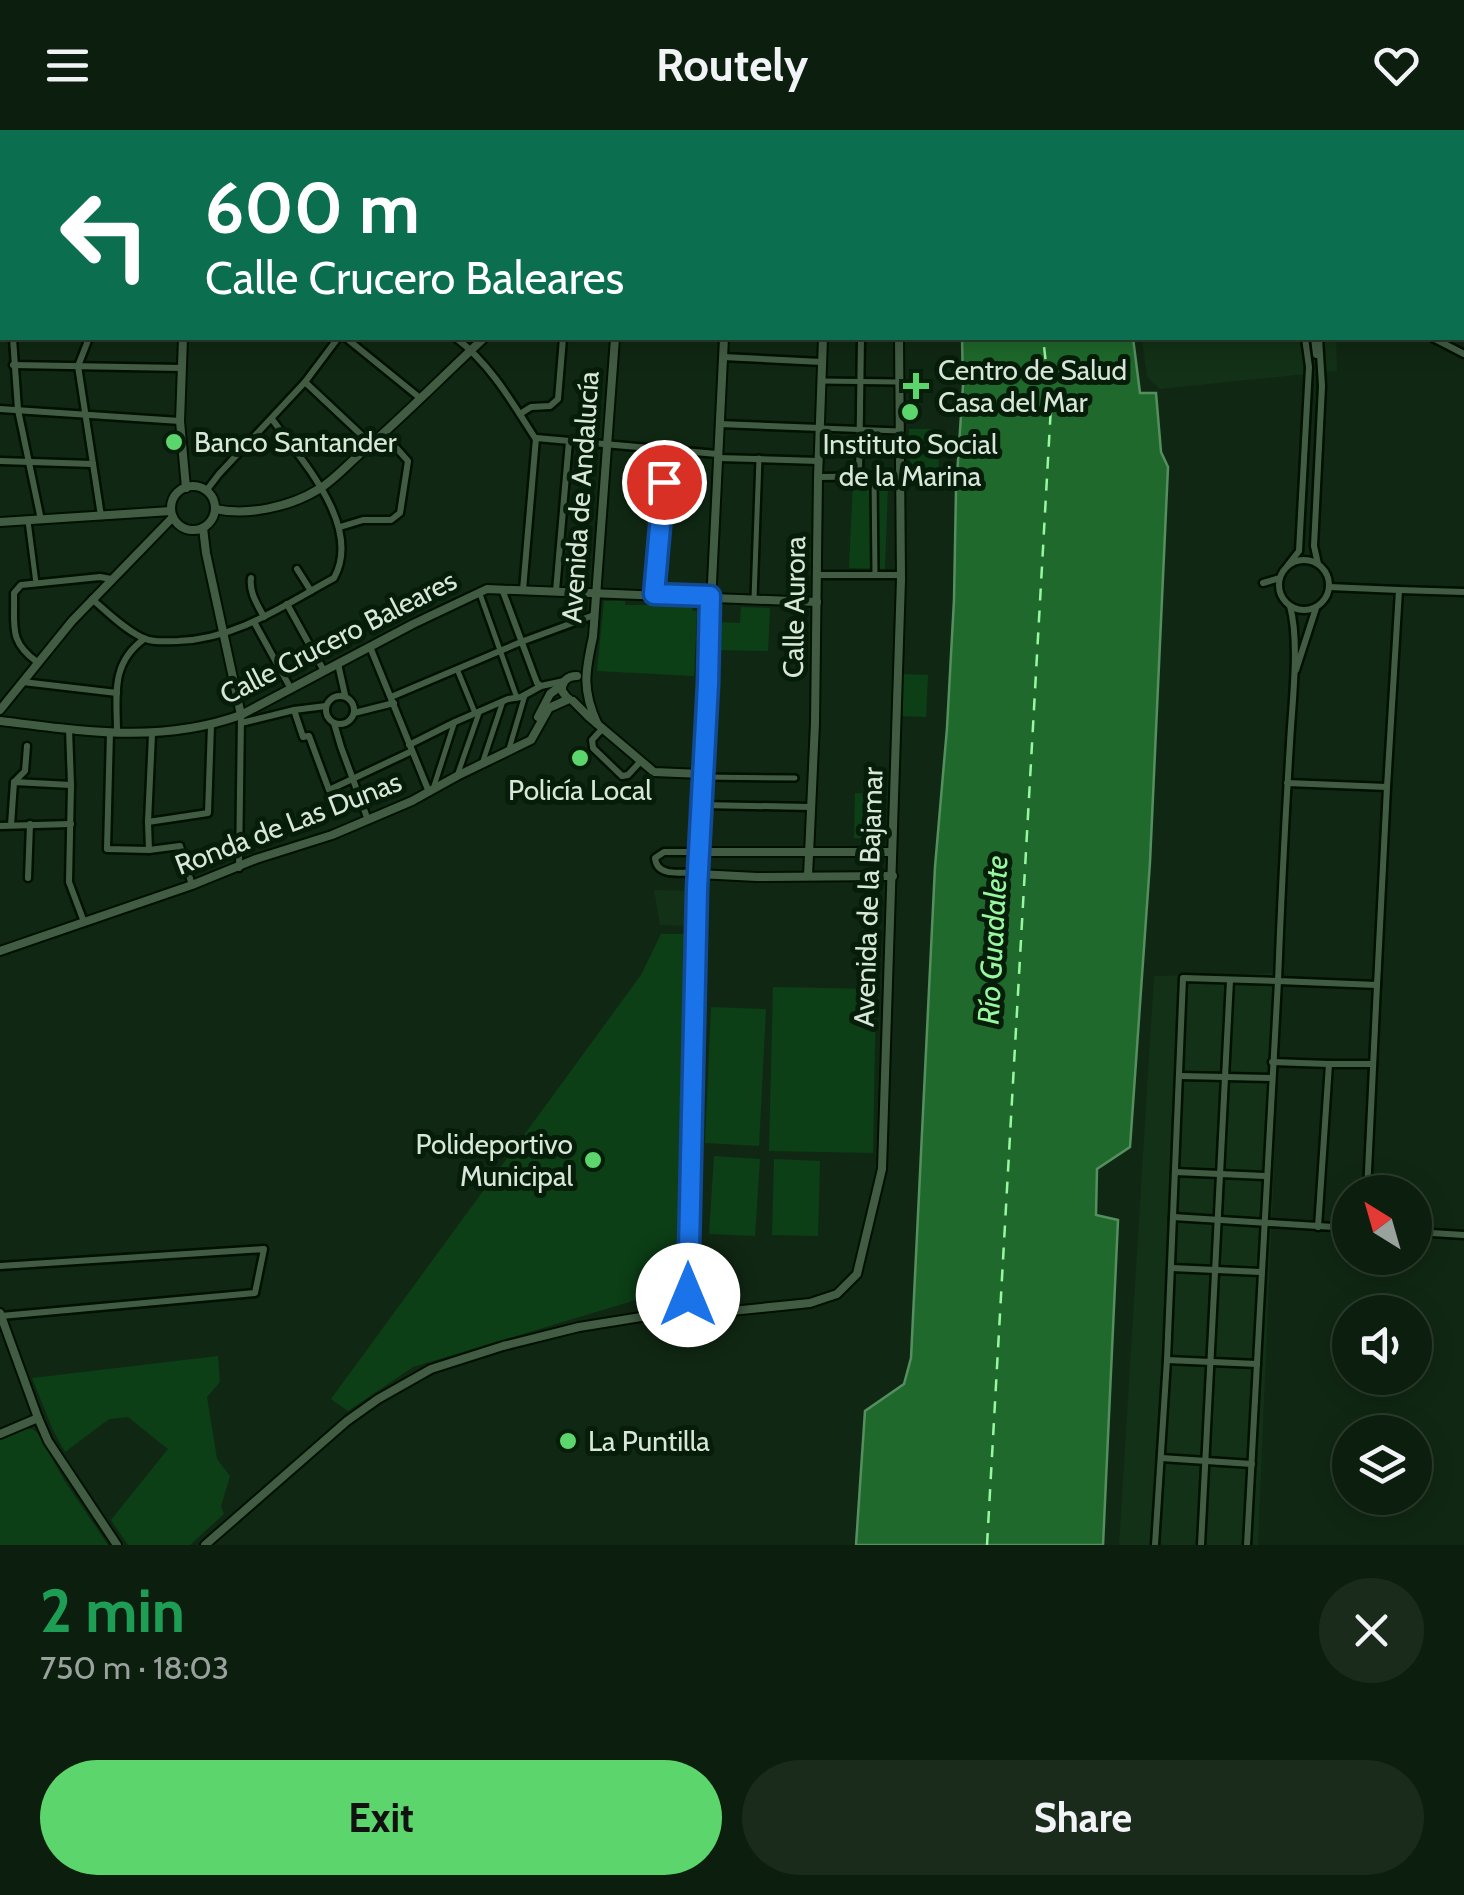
<!DOCTYPE html>
<html lang="en">
<head>
<meta charset="utf-8">
<style>
	body { margin:0; font-family:Cabin,sans-serif; background:#1a2b1c; color:#f1f3f6; height:100vh; display:flex; flex-direction:column; font-size:38px; white-space:nowrap }
	* { box-sizing:border-box; margin:0 }
	p { font-size:32px; color:#9aa29e }
	.icon { flex:none; width:55px; height:55px; fill:none; stroke:currentColor; stroke-width:2; stroke-linecap:round; stroke-linejoin:round }
	.map { position:relative; height:1415px; overflow:hidden }
	.drawer { display:flex; flex-direction:column; background:#0c1e0e; flex:1 }
	.drawer>* { flex:none }
	.top-card { position:absolute; left:0px; top:0px; width:1465px; height:210px; box-shadow:0 5px 25px #0003,0 0 0 2px #2c3c2e; background:#0b6e4f; color:#fff; overflow:hidden }
	.needle { width:65px; rotate:323deg }
	.fabs { position:absolute; left:1332px; top:1045px; display:grid; gap:20px }
	.fabs a { display:grid; place-items:center; width:100px; height:100px; border-radius:50%; background:#0c1e0e; box-shadow:0 5px 25px #0003,0 0 0 2px #2c3c2e; font-size:50px }
	.pin { position:absolute; display:grid; place-items:center; width:85px; height:85px; color:#fff; margin:-42px; border:5px solid #fff; border-radius:50%; box-shadow:0 2px 10px #0007 }
	.me { position:absolute; width:110px; margin:-55px; rotate:0deg; stroke-linejoin:round; filter:drop-shadow(0 0 8px #0008) }
	.turn { display:flex; align-items:center; gap:35px; height:210px; padding:0 40px; font-size:45px }
	.turn .icon { width:130px; height:130px; stroke-width:2.5 }
	.turn b { display:block; font-size:70px; line-height:85px }
	.round { display:grid; place-items:center; flex:none; width:105px; height:105px; border-radius:52px; background:#1a2b1c }
	.overview { display:flex; align-items:center; justify-content:space-between; height:170px; padding:0 40px }
	h1 { font-size:60px; font-weight:700; line-height:75px; color:#1e9e55 }
	.cta { display:flex; gap:20px; margin-top:auto; padding:20px 40px }
	.cta a { flex:1; height:115px; border-radius:60px; background:#5cd56d; color:#111; font-size:40px; font-weight:700; line-height:115px; text-align:center }
	.cta a+a { background:#1a2b1c; color:#f1f3f6 }
	header { display:flex; justify-content:space-between; align-items:center; height:130px; padding:0 40px; background:#0c1e0e; font-size:45px; font-weight:700 }
	.map>svg:first-child { display:block }
	.built { fill:#133116 }
	.green { fill:#0c3f16 }
	.water { fill:#1e692b; stroke:#568f5f; stroke-width:2.5 }
	.lines { fill:none; stroke-linecap:round; stroke-linejoin:round }
	.ferry { stroke:#98f8a0; stroke-width:2.5; stroke-dasharray:12 10; stroke-linecap:butt }
	.pedestrian-casing { stroke:#001001; stroke-width:10 }
	.minor-casing { stroke:#001001; stroke-width:11 }
	.tertiary-casing { stroke:#001001; stroke-width:12 }
	.pedestrian { stroke:#425c44; stroke-width:5 }
	.minor { stroke:#425c44; stroke-width:6 }
	.tertiary { stroke:#425c44; stroke-width:8 }
	.route-casing { stroke:#114b97; stroke-width:25 }
	.route { stroke:#1a73e8; stroke-width:18 }
	.poi-dot { fill:#5cd56d; stroke:#061e09; stroke-width:4 }
	.labels { text-anchor:middle; stroke-width:10; stroke-linejoin:round; paint-order:stroke }
	.poi-label { font-size:28px; fill:#d8e7d9; stroke:#061e09; text-anchor:start }
	.street-label { font-size:28px; fill:#d8e7d9; stroke:#061e09 }
	.water-label { font-size:30px; font-style:italic; fill:#98f8a0; stroke:#061e09 }
</style>
</head>
<body>
<header><svg class="icon" aria-label="menu" viewBox="0 0 24 24"><path d="M4 6h16M4 12h16M4 18h16"/></svg>Routely<svg class="icon" aria-label="heart" viewBox="0 0 24 24"><path d="M12 20l-8-8c-3-5 5-10 8-4 3-6 11-1 8 4z"/></svg></header>
<div class="map">
<svg width="1464" height="1415" viewBox="0 0 1464 1415">
	<rect width="100%" height="100%" fill="#102813"/>
	<g class="built">
		<path d="M1142,208h194l1,33 -177,18 -13,-12z"/>
		<path d="M654,760l36,1 -1,35 -29,-1z"/>
		<path d="M1282,843l-24,572h-139l35,-569z"/>
	</g>
	<g class="green">
		<path d="M909,299h29l1,46h-29z"/>
		<path d="M853,353l35,2 -3,84 -36,-1z"/>
		<path d="M604,471h21v4h66l2,6h4l-3,65 -97,-5z"/>
		<path d="M741,477l29,1 -2,43 -50,-1 1,-28 21,1z"/>
		<path d="M902,544l26,1 -2,42 -24,-1z"/>
		<path d="M855,663l23,1v44h-24z"/>
		<path d="M661,804h27l-12,354 -263,79 -65,44 -17,-12 310,-424z"/>
		<path d="M773,857l103,2 -3,164 -104,-2z"/>
		<path d="M711,877l55,2 -7,137 -54,-3z"/>
		<path d="M714,1026l46,3 -5,77 -46,-2z"/>
		<path d="M774,1029l46,2 -2,75 -46,-1z"/>
		<path d="M218,1226l2,26 -13,15 10,62 13,17 -9,30 3,8 -34,31h-62l-17,-25 57,-71 -40,-32 -19,2 -44,33 -12,-22 -21,-52z"/>
		<path d="M22,1299h10l6,4 26,47 44,65h-108v-107z"/>
	</g>
	<path class="water" d="M962,208h171l7,55h16l5,59 7,15 -18,395 -20,285 -33,22 -1,46 22,5 -15,325h-247l9,-134 39,-27 7,-26 24,-491 12,-139 7,-128 2,-109 7,-106z"/>
	<g class="lines">
		<g class="ferry">
			<path d="M1021,0v2"/>
			<path d="M987,1415l64,-1139 -8,-68"/>
		</g>
		<g class="pedestrian-casing">
			<g id="pedestrian">
				<path d="M244,2v-2"/>
				<path d="M821,251l77,1"/>
				<path d="M820,298l79,3"/>
				<path d="M874,347l1,98"/>
				<path d="M28,391l8,62"/>
				<path d="M480,464l37,104"/>
				<path d="M754,469l5,-141"/>
				<path d="M457,539l18,44"/>
				<path d="M509,619l16,-54"/>
				<path d="M482,634l21,-63"/>
				<path d="M458,643l21,-60"/>
				<path d="M702,647l93,1"/>
				<path d="M433,659l21,-65"/>
			</g>
		</g>
		<g class="minor-casing">
			<g id="minor">
				<path d="M404,0v2"/>
				<path d="M1280,0v2"/>
				<path d="M1289,0v2"/>
				<path d="M1293,0l1,2"/>
				<path d="M116,2v-2"/>
				<path d="M376,2v-2"/>
				<path d="M649,2v-2"/>
				<path d="M736,2v-2"/>
				<path d="M0,27h2"/>
				<path d="M0,115h2"/>
				<path d="M0,175h2"/>
				<path d="M13,208l5,72 23,110"/>
				<path d="M89,208l-11,28 23,150"/>
				<path d="M346,208l74,60"/>
				<path d="M456,208c34,26 56,64 79,100"/>
				<path d="M1314,208l2,17"/>
				<path d="M1433,208l31,16"/>
				<path d="M723,227l99,5"/>
				<path d="M13,235l169,3"/>
				<path d="M305,252l66,62"/>
				<path d="M0,279l180,12"/>
				<path d="M520,284l11,-7 19,-1 8,-7 5,-61"/>
				<path d="M719,294l101,4"/>
				<path d="M536,308l181,16"/>
				<path d="M718,328l101,3"/>
				<path d="M0,331l93,3"/>
				<path d="M818,347l81,-1"/>
				<path d="M859,347l2,-139"/>
				<path d="M206,361l13,-17 86,-92 33,-44"/>
				<path d="M340,397l23,-7h28l9,-7 8,-52 -25,-28"/>
				<circle cx="1304" cy="455" r="25"/>
				<path d="M1318,434l-4,-18 8,-160 -3,-48"/>
				<path d="M1288,435l11,-14 10,-184 -4,-29"/>
				<path d="M297,439l14,22"/>
				<path d="M817,445h84"/>
				<path d="M251,448c-2,14 6,26 13,39"/>
				<path d="M1263,453l17,-5"/>
				<path d="M1329,457l70,3 -12,197"/>
				<path d="M502,459l35,94 4,3 23,-5"/>
				<path d="M523,460l13,-152"/>
				<path d="M1399,460l65,2"/>
				<path d="M556,461l13,-150"/>
				<path d="M655,464l11,-145"/>
				<path d="M92,469c15,13 31,29 49,38 11,6 25,4 37,4 59,-2 106,-36 156,-63 29,-52 -33,-118 -62,-159"/>
				<path d="M287,474l37,67"/>
				<path d="M254,492l37,67"/>
				<path d="M370,517l59,145"/>
				<path d="M37,532c-29,-21 -22,-36 -23,-69l7,-8 79,-8 11,2"/>
				<path d="M338,534l7,31"/>
				<path d="M1296,540l20,-62"/>
				<path d="M23,552l94,11"/>
				<circle cx="340" cy="580" r="14"/>
				<path d="M391,567l130,-55 73,-27"/>
				<path d="M294,580l9,27 6,-1 20,54 83,-39"/>
				<path d="M354,583l40,-10"/>
				<path d="M241,593l53,-13 32,-4"/>
				<path d="M334,593l7,24 27,73"/>
				<path d="M603,598l-11,12 1,8 29,28 6,-1 12,-13"/>
				<path d="M69,599l2,56 -2,97 15,40"/>
				<path d="M110,602l-3,117 42,1 31,-4 12,39"/>
				<path d="M117,603c0,-38 -7,-69 27,-94"/>
				<path d="M152,604l-4,88 60,-9 3,-88"/>
				<path d="M409,615l46,-23 53,-23 13,-2 20,-11"/>
				<path d="M14,652l57,3"/>
				<path d="M1287,653l100,4 -10,198 -99,-4c3,-79 7,-158 12,-238 2,-40 10,-100 0,-137"/>
				<path d="M701,675l110,2"/>
				<path d="M148,692l1,28"/>
				<path d="M11,695l3,-43 11,-11 2,-25"/>
				<path d="M0,696l71,-2"/>
				<path d="M239,738l2,-153"/>
				<path d="M698,742c-16,0 -41,6 -43,-14l9,-6h35"/>
				<path d="M28,748l2,-54"/>
				<path d="M1272,932l57,2 -11,163"/>
				<path d="M1329,934h44"/>
				<path d="M1180,946l91,2"/>
				<path d="M1175,1042l90,4"/>
				<path d="M1367,1062l10,-207"/>
				<path d="M1173,1087l177,11"/>
				<path d="M1415,1102l49,3"/>
				<path d="M0,1136l264,-17 -9,44 -254,23"/>
				<path d="M1171,1138l90,4"/>
				<path d="M1167,1230l90,4"/>
				<path d="M1161,1328l91,6"/>
				<path d="M1155,1415l12,-185 16,-382 95,3 -31,564"/>
				<path d="M1201,1415l29,-565"/>
			</g>
		</g>
		<g class="tertiary-casing">
			<g id="tertiary">
				<path d="M188,2v-2"/>
				<path d="M827,2v-2"/>
				<path d="M903,2v-2"/>
				<path d="M183,208l-3,83 6,67"/>
				<circle cx="193" cy="378" r="22"/>
				<path d="M215,379c33,7 75,-2 104,-20 15,-9 28,-24 41,-35 43,-37 83,-78 124,-116"/>
				<path d="M0,392l171,-11"/>
				<path d="M203,398l3,25 35,162"/>
				<path d="M568,569l-6,-8c-1,-9 5,-15 15,-15"/>
				<path d="M573,571l16,16 65,55 48,2"/>
				<path d="M0,580l72,-89 101,-104"/>
				<path d="M538,587l12,-23 13,-10"/>
				<path d="M0,591c84,10 160,23 241,-6l172,-91 74,-35 330,13"/>
				<path d="M597,593c-15,-33 -12,-51 -4,-86l22,-299"/>
				<path d="M699,722h193"/>
				<path d="M698,744l59,3 136,-1"/>
				<path d="M808,746l7,-153 3,-246 5,-139"/>
				<path d="M0,821l192,-66 64,-26 76,-24 80,-34 45,-25 74,-36 18,-32 20,-9"/>
				<path d="M688,1165l23,11 20,5 79,-8 27,-9 20,-20 25,-105 19,-590 -2,-241"/>
				<path d="M688,1165l1,-142 8,-264 27,-551"/>
				<path d="M0,1183l38,105 10,23 69,104"/>
				<path d="M0,1304l38,-16"/>
				<path d="M205,1415l142,-124 31,-22 53,-30 72,-23 76,-19 62,-10 17,-7 19,-13 11,-2"/>
			</g>
		</g>
		<use href="#pedestrian" class="pedestrian"/>
		<use href="#minor" class="minor"/>
		<use href="#tertiary" class="tertiary"/>
	</g>
	<g class="lines">
		<g class="route-casing">
			<path id="route" d="M664,352l-10,112 56,2 -2,88 -11,205 -9,406"/>
		</g>
		<use href="#route" class="route"/>
	</g>
	<g class="poi-dot">
		<path d="M911 241h10v10h10v10h-10v10h-10v-10h-10v-10h10z"/>
		<circle cx="910" cy="282" r="10"/>
		<circle cx="174" cy="312" r="10"/>
		<circle cx="580" cy="628" r="10"/>
		<circle cx="593" cy="1030" r="10"/>
		<circle cx="568" cy="1311" r="10"/>
	</g>
	<g class="labels">
		<g class="poi-label">
			<text x="938" y="250">Centro de Salud<tspan x="938" dy="32">Casa del Mar</tspan></text>
			<text x="194" y="322">Banco Santander</text>
			<text x="910" y="324" text-anchor="middle">Instituto Social<tspan x="910" dy="32">de la Marina</tspan></text>
			<text x="580" y="670" text-anchor="middle">Policía Local</text>
			<text x="573" y="1024" text-anchor="end">Polideportivo<tspan x="573" dy="32">Municipal</tspan></text>
			<text x="588" y="1321">La Puntilla</text>
		</g>
		<g class="street-label">
			<text transform="translate(580 367) rotate(-86)" y="10">Avenida de Andalucía</text>
			<text transform="translate(794 477) rotate(-89)" y="10">Calle Aurora</text>
			<text transform="translate(338 507) rotate(-27)" y="10">Calle Crucero Baleares</text>
			<text transform="translate(288 693) rotate(-21)" y="10">Ronda de Las Dunas</text>
			<text transform="translate(868 767) rotate(-88)" y="10">Avenida de la Bajamar</text>
		</g>
		<g class="water-label">
			<text transform="translate(993 810) rotate(-87)" y="10">Río Guadalete</text>
		</g>
	</g>
</svg>
<div class="fabs">
<a><svg class="needle" viewBox="-14 -14 28 28"><path d="M0-13l5 13h-10z" fill="#e53935"/><path d="M0 13l5-13h-10z" fill="#9aa29e"/></svg></a>
<a><svg class="icon" aria-label="sound" viewBox="0 0 24 24"><path d="M4 9h4l5-4v14l-5-4H4zM17 9q2 3 0 6"/></svg></a>
<a><svg class="icon" aria-label="layers" viewBox="0 0 24 24"><path d="M12 4l9 5-9 5-9-5zM3 14l9 5 9-5"/></svg></a>
</div>
<div class="pin" style="left:664px;top:352px;background:#d93025"><svg class="icon" aria-label="arrive" viewBox="0 0 24 24"><path d="M6 21V4h12l-3 4 3 4H6"/></svg></div>
<svg class="me" style="left:688px;top:1165px" viewBox="-20 -20 40 40"><circle r="19" fill="#fff"/><path d="M0-13L10 11 0 6-10 11z" fill="#1a73e8"/></svg>
<div class="top-card">
<div class="turn"><svg class="icon" aria-label="left" viewBox="0 0 24 24"><path d="M17 20v-9H6M10 6l-5 5 5 5"/></svg><div><b>600 m</b>Calle Crucero Baleares</div></div>
</div>
</div>
<section class="drawer">
<div class="overview"><div><h1>2 min</h1><p>750 m · 18:03</p></div><a class="round"><svg class="icon" aria-label="close" viewBox="0 0 24 24"><path d="M6 6l12 12M18 6L6 18"/></svg></a></div>
<div class="cta"><a>Exit</a><a>Share</a></div>
</section>
</body>
</html>
